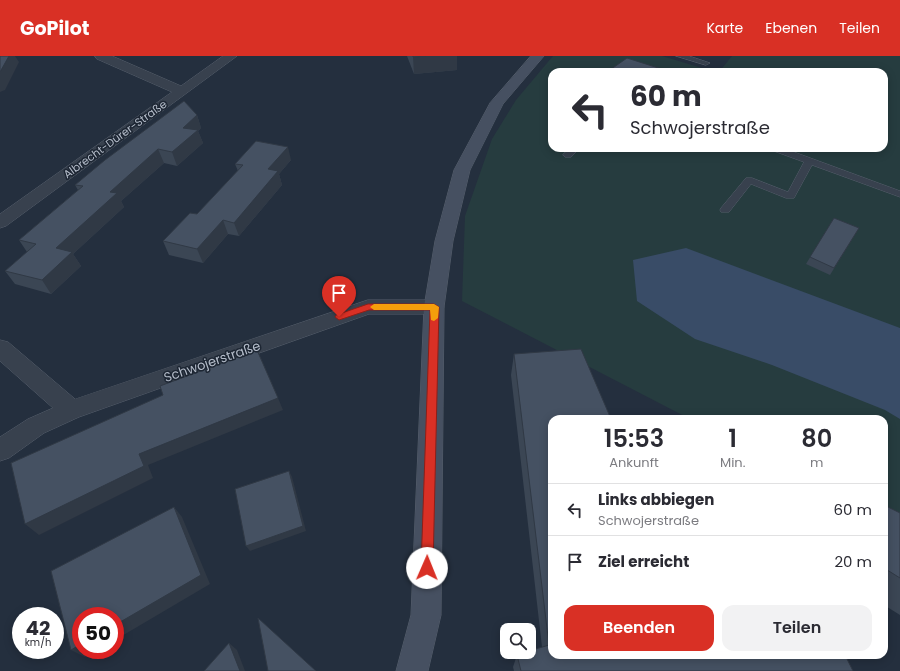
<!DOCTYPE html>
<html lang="de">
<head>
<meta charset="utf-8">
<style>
	body { margin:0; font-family:Poppins,sans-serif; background:#f2f2f3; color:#2b2b33; height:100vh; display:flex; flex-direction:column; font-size:15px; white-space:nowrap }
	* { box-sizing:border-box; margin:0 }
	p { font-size:13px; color:#7c7c81 }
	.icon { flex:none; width:22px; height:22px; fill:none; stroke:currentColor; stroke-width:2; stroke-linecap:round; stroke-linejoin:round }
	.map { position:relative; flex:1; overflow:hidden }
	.details { position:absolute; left:548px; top:359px; width:340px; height:244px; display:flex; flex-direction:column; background:#fff; border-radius:12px; box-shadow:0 2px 10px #0003 }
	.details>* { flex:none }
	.hud { position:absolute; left:548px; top:12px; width:340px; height:84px; border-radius:12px; box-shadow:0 2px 10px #0003; background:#fff; color:#2b2b33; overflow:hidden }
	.buttons { position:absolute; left:500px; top:567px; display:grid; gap:8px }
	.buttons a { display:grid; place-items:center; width:36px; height:36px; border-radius:8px; background:#fff; box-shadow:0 2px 10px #0003; font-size:20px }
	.speed { position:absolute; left:12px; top:551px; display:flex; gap:8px; font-size:20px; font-weight:700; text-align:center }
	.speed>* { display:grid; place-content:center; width:52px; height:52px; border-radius:50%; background:#fff; box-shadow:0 2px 10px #0003; line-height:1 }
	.speed small { font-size:10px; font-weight:400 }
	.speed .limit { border:6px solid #d22; background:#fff; color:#111 }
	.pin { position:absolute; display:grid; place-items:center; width:34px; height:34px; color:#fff; margin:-41px -17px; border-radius:50% 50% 50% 0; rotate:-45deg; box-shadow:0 0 4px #0007 }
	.pin .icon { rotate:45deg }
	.me { position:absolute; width:44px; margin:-22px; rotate:1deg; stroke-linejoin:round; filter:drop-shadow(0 0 3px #0008) }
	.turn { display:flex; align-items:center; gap:14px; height:84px; padding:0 16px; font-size:18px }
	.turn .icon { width:52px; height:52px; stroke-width:2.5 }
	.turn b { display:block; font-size:28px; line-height:34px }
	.eta { display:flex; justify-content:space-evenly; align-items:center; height:68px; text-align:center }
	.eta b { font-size:24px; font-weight:600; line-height:28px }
	.button { display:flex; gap:8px; margin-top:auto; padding:8px 16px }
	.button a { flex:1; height:46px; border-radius:12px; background:#d93025; color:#fff; font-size:16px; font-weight:600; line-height:46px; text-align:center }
	.button a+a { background:#f2f2f3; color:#2b2b33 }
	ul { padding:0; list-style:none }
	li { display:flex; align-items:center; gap:12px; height:52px; padding:0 16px; border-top:1px solid #e1e1e2 }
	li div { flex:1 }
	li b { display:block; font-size:15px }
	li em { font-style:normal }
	header { display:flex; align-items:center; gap:24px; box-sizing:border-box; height:56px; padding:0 20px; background:#d93025; color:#fff }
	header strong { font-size:19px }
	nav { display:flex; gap:22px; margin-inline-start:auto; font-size:14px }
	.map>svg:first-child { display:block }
	.green { fill:#263c3f }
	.water { fill:#394c67 }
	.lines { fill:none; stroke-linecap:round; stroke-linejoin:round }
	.service-casing { stroke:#565f6c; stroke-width:1 }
	.minor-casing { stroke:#565f6c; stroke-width:1 }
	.secondary-casing { stroke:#565f6c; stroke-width:1 }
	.service { fill:#38414e; fill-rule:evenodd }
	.minor { fill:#38414e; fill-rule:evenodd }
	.secondary { fill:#465061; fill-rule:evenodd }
	.wall { fill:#3b4654 }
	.shaded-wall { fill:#303945 }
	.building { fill:#455162; stroke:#303945 }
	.route { fill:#d93025; stroke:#8d1f18 }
	.slow { fill:#f59e0b }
	.labels { text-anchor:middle; stroke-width:3; stroke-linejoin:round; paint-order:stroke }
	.far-street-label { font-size:11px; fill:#b4bcc9; stroke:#1d2633 }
	.street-label { font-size:13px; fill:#b4bcc9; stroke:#1d2633 }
</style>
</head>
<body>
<header>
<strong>GoPilot</strong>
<nav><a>Karte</a><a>Ebenen</a><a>Teilen</a></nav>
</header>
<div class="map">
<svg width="900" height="615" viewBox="0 0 900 615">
	<rect width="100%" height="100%" fill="#242f3e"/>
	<path class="green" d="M553,0h109l53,16h-163v76h332v-76h-165l13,-16h168v471l-16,-8v-100h-194l-228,-118 3,-85 27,-77 24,-39z"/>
	<path class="water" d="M686,192l214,80v91l-15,-9 -113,-45 -77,-26 -58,-38 -4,-41z"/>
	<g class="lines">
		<g class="service-casing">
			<g id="service">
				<path d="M676,0h13l21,7 -4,2z"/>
				<path d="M570,92h10l-9,9h-6l-2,-2z"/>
				<path d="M769,92h14l117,43v6l-88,-32 -18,33h-8l-35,-14 -22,28h-8l-1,-2 1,-2 25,-30h6l36,14 16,-30 -33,-12z"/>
			</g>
		</g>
		<g class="minor-casing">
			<g id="minor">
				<path d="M95,0h17l69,30 42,-30h14l-231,170 -6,2v-14l172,-122 -75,-33z"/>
				<path d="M368,244h66l7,2 3,5 -3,5 -7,2h-65l-290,103 -35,16 -35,25 -9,3v-24l28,-18 25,-11 -53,-47v-21l8,2 67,57z"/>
			</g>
		</g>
		<g class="secondary-casing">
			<path id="secondary" d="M531,0h13l-41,48 -33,66 -17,71 -9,66 -3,308 -13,56h-32l15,-56 13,-308 11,-66 19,-71 36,-67z"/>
		</g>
		<use href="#service" class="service"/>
		<use href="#minor" class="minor"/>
		<use href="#secondary" class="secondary"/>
	</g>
	<g class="wall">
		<path d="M407,0h50v14l-43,4z"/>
		<path d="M197,59l4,13 -3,3 5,12 -26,23 -13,-3 -43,38 3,6 -51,47 8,12 -30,28 -36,-10 -10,-13 22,-19 -8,-12 59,-50 -3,-5z"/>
		<path d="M291,104l-12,14 3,11 -43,51 -11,-2 -25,29 -34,-8 -6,-14 34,-27 41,-43 -3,-7z"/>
		<path d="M834,162l25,10 -29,47 -24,-11z"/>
		<path d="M514,298l38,301 301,16h-339l-1,-4 4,-12 25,-8 -31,-272z"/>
		<path d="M884,449l16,8v102l-16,-10z"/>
	</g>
	<g class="shaded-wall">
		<path d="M9,0h6l4,6 -14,28 -5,2v-20z"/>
		<path d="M426,0h31v14l-43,4 -1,-17z"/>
		<path d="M197,59l4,13 -3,3 5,12 -26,23 -5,-14 11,-24z"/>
		<path d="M288,91l3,13 -12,14 3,11 -43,51 -5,-13 34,-54z"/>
		<path d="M158,93l6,14 -43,38 3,6 -51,47 8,12 -30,28 -9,-14 14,-32 54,-56z"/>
		<path d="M223,164l5,14 -25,29 -6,-14z"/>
		<path d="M278,342l5,12 -135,55 5,13 -114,57 -14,-11 114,-70z"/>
		<path d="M289,415l3,6 14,54 -56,20 -4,-5z"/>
		<path d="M174,451l8,10 28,67 -95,56v-15z"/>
		<path d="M229,587l8,7 8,21h-5z"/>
		<path d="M81,588v6h16l-12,7 -14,-7z"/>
	</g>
	<g class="building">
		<path d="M0,0h9l-9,16z"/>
		<path d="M413,0h13l-13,1z"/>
		<path d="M627,2l44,14h-64z"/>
		<path d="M184,45l13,14 -14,13 15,2 -26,22 -14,-3 -48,43 7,1 -61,55 16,4 -30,28 -37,-9 31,-27 -17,-4 64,-54 -8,-1 30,-25z"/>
		<path d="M256,85l32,6 -20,22 10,2 -44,52 -11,-3 -26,29 -34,-8 27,-28 7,1 46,-49 -8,-1z"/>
		<path d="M834,162l25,10 -25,40 -24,-11z"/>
		<path d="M581,293l30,70h-59v236h293l8,16h-332l-4,-16 10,-3h2v-1l20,-6 -35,-291z"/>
		<path d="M257,294l21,48 -139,56 5,12 -119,58 -14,-61 152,-68 -3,-9z"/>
		<path d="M719,360l6,3h-5z"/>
		<path d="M289,415l14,55 -57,20 -11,-57z"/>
		<path d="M884,449l16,8v65l-16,-10z"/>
		<path d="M174,451l27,68 -86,50v-9h-34v28l-10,6 -20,-79z"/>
		<path d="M258,562l58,53h-48z"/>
		<path d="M229,587l11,28h-36z"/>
	</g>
	<path class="route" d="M368,248h66l5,3 -6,261 -2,5 -4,1 -4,-1 -2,-5 9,-258h-61l-30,10 -4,-3 1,-2z"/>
	<path class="slow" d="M374,248h60l5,3 -1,11 -4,3 -3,-1 -1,-10h-56l-4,-3z"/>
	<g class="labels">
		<g class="far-street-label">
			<text transform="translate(115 83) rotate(-36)" y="4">Albrecht-Dürer-Straße</text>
		</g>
		<g class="street-label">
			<text transform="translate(212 305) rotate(-19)" y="5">Schwojerstraße</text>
		</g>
	</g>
</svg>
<div class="buttons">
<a><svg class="icon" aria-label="search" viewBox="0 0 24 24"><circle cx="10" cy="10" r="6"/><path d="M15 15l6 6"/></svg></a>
</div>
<div class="speed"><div>42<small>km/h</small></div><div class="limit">50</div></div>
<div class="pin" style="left:339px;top:261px;background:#d93025"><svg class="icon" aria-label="arrive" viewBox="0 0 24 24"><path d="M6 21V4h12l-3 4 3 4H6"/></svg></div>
<svg class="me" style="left:427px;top:512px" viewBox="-20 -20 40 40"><circle r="19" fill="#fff"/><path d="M0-13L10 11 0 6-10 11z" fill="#d93025"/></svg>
<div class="hud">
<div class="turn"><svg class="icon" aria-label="left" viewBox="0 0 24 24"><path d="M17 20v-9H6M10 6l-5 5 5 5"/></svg><div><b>60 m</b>Schwojerstraße</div></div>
</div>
<section class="details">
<div class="eta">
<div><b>15:53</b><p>Ankunft</p></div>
<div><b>1</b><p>Min.</p></div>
<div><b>80</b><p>m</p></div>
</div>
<ul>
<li><svg class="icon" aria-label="left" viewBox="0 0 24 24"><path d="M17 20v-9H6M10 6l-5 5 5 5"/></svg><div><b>Links abbiegen</b><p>Schwojerstraße</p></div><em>60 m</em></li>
<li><svg class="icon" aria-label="arrive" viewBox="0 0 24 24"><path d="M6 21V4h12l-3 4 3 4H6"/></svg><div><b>Ziel erreicht</b></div><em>20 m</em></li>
</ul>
<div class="button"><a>Beenden</a><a>Teilen</a></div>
</section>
</div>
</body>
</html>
